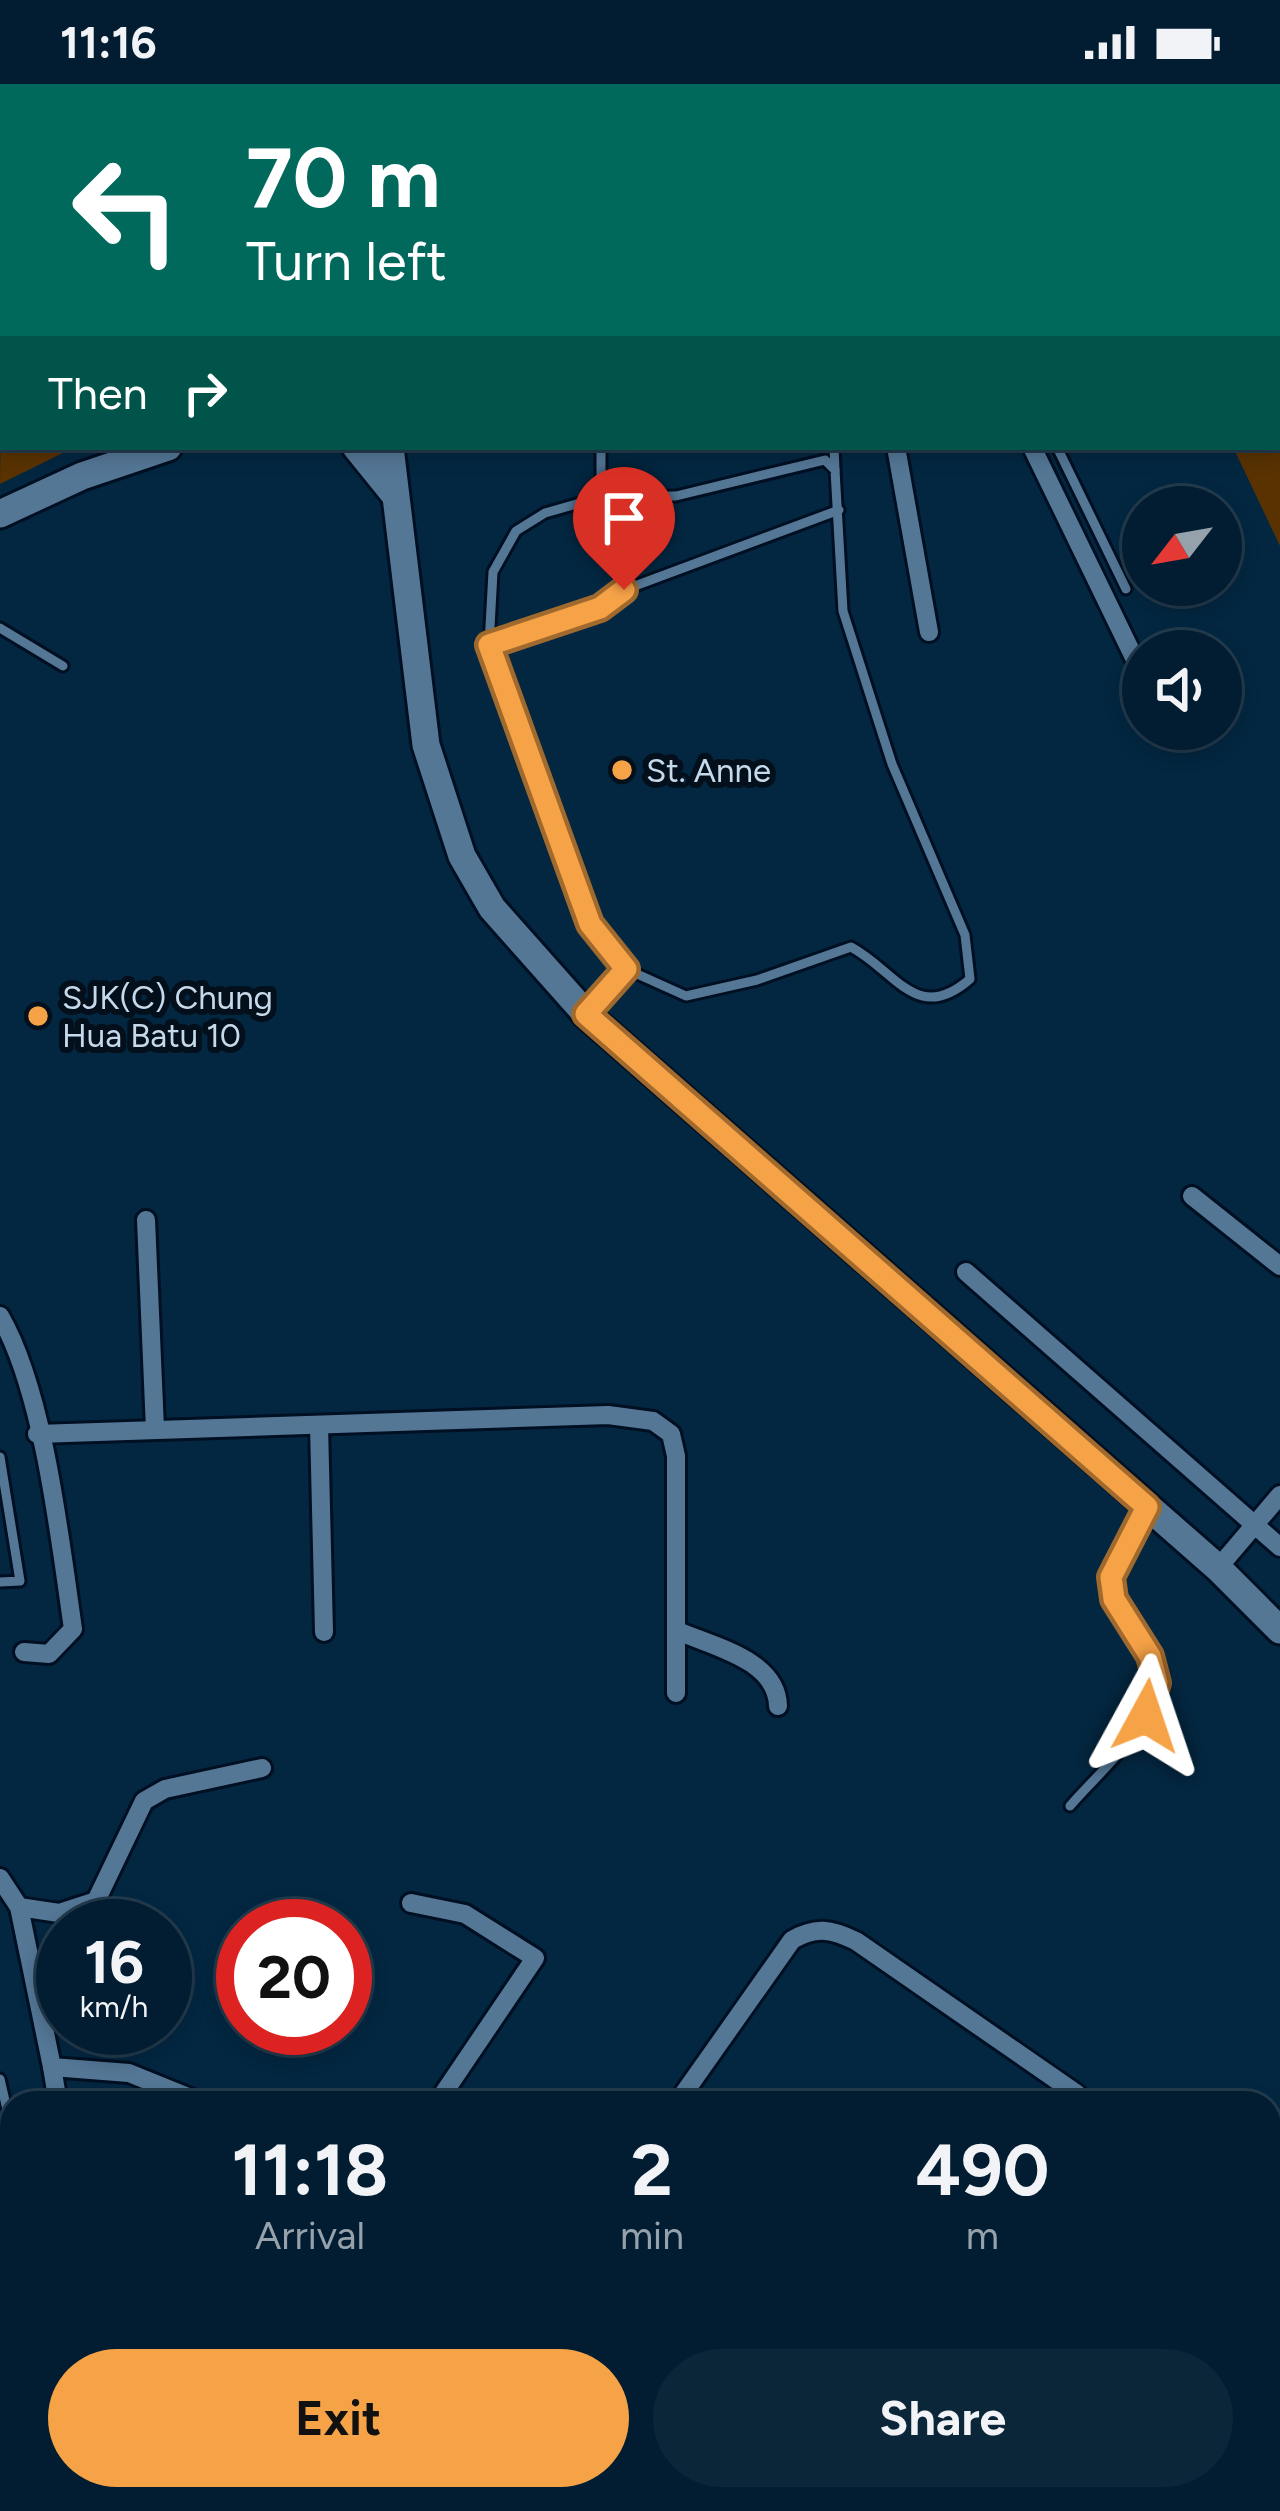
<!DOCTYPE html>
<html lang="en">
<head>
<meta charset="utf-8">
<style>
	body { margin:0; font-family:Figtree,sans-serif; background:#0c2639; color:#f1f3f6; height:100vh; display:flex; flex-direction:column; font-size:45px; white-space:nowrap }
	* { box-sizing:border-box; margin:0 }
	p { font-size:39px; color:#96a2ab }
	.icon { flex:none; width:66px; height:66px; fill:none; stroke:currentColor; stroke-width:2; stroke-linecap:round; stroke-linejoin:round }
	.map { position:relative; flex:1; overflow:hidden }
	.details { position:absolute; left:0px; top:2007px; width:1281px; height:420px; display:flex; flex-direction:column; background:#021d31; border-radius:36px 36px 0 0; box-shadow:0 6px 18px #0003,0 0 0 3px #233b4d }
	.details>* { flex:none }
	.guide { position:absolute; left:0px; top:0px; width:1281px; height:366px; box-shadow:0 6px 18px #0003,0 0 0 3px #233b4d; background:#00695c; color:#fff; overflow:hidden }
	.needle { width:78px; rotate:239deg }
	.controls { position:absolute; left:1122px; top:402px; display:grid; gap:24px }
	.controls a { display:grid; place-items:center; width:120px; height:120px; border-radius:50%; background:#021d31; box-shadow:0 6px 18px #0003,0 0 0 3px #233b4d; font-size:60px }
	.speed { position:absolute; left:36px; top:1815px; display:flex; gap:24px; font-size:60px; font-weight:700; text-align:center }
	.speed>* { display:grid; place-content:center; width:156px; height:156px; border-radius:50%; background:#021d31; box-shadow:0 6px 18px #0003,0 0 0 3px #233b4d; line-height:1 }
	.speed small { font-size:30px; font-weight:400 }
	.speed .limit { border:18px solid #d22; background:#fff; color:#111 }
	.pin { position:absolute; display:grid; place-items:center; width:102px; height:102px; color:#fff; margin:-123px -51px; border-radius:50% 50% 50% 0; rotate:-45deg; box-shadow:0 0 12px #0007 }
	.pin .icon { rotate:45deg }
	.me { position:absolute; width:132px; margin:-66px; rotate:5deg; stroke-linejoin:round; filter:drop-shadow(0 0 9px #0008) }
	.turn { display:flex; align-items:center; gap:42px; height:252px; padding:0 48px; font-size:54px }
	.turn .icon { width:156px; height:156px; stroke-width:2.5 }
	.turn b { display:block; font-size:84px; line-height:102px }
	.then { display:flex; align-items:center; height:114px; padding:0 48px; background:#0003; gap:24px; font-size:45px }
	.eta { display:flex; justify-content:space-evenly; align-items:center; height:204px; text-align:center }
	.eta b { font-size:72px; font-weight:700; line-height:84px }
	.primary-button { display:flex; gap:24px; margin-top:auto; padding:24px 48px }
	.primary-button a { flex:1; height:138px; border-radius:72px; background:#f6a247; color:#111; font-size:48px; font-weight:700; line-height:138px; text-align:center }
	.primary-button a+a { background:#0c2639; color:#f1f3f6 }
	.status { display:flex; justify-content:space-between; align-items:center; height:84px; padding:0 60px; background:#021d31; direction:ltr }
	.status svg { height:33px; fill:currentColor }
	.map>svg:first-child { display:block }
	.green { fill:#593200 }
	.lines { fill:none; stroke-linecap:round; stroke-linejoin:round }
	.lane-casing { stroke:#000f22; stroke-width:15 }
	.street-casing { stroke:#000f22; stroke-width:24 }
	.secondary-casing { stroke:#000f22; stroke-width:33 }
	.lane { stroke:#547796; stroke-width:9 }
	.street { stroke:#547796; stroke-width:18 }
	.secondary { stroke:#547796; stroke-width:27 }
	.route-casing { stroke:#a0692e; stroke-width:30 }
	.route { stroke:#f6a247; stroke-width:21 }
	.poi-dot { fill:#f6a247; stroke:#030f1b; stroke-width:4.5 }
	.labels { text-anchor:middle; stroke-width:12; stroke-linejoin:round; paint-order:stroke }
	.poi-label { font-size:33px; fill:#c6d9ea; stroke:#030f1b; text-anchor:start }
</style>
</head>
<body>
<div class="status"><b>11:16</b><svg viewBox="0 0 49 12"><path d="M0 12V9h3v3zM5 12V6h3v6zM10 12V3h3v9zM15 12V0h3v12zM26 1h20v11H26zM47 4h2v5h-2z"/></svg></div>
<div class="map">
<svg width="1280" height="2427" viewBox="0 0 1280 2427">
	<rect width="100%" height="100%" fill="#032741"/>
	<g class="green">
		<path d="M3,125v238h72l-75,37z"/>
		<path d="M1278,216l2,2v244l-47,-99h45z"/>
	</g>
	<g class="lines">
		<g class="lane-casing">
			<g id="lane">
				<path d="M834,363l1,23"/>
				<path d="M1057,363l69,142"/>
				<path d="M825,376l10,10 8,141 49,153 73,171 5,44c-53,46 -73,-7 -119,-32l-94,33 -71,16 -60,-27 -36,-45 -101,-279 4,-73 23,-41 29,-18 56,-16 75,-1z"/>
				<path d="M624,506l215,-80"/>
				<path d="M0,544l63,38"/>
				<path d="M489,561l111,-37 24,-18 6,-18 -29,-75v-50"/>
				<path d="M590,925l36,-40"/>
				<path d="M0,1373l20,124 -20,1"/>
				<path d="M1070,1722c32,-38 105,-95 80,-151 -11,-23 -31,-41 -39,-65v-13l35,-69"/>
				<path d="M0,1995l12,52"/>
				<path d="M0,2193l12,-10"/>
				<path d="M0,2236l12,54"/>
				<path d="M0,2382l12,-18"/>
				<path d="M805,2427l7,-12"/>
			</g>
		</g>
		<g class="street-casing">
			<g id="street">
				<path d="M692,3v-3"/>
				<path d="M943,3l5,-3"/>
				<path d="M896,363l33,185"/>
				<path d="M1032,363l111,229"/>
				<path d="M1192,1112l88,70"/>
				<path d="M146,1136l9,209"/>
				<path d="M966,1188l314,275"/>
				<path d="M0,1232c44,76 60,224 73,313l-24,25 -25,-2"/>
				<path d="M319,1341l5,207"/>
				<path d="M37,1350l571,-19 45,6 18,13 5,22v237"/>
				<path d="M1218,1484l62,-73"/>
				<path d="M678,1547c36,16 99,29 100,75"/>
				<path d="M0,1794l19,29 33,160 77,6 74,30"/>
				<path d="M411,1819l54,11 70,44 -98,145"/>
				<path d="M19,1823l40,6 37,-12 48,-100 21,-12 97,-21"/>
				<path d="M52,1983l6,36"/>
				<path d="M677,2019l115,-163c24,-14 39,-11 64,1l221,153"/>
				<path d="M106,2415l1,12"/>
				<path d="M876,2415l19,12"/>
			</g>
		</g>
		<g class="secondary-casing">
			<g id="secondary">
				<path d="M1278,69l2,-1"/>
				<path d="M356,363l38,47"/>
				<path d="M390,363l36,298 36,111 30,52 94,106 632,554 62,62"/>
				<path d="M0,430l82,-38 86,-29"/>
			</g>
		</g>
		<use href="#lane" class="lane"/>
		<use href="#street" class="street"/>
		<use href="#secondary" class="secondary"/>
	</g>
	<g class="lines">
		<g class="route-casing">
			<path id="route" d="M624,506l-24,18 -111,37 101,279 36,45 -40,45 561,493 -36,70 3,22 36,57 7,27 -11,33"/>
		</g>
		<use href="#route" class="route"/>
	</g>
	<g class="poi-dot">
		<circle cx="622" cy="686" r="12"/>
		<circle cx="38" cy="932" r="12"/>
	</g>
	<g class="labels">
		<g class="poi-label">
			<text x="646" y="698">St. Anne</text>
			<text x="62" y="925">SJK(C) Chung<tspan x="62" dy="38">Hua Batu 10</tspan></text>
		</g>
	</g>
</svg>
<div class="controls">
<a><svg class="needle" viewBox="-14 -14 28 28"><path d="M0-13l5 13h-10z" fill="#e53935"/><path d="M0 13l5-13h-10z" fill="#96a2ab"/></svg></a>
<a><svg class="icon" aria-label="sound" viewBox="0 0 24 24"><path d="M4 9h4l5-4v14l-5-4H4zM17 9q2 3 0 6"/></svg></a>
</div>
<div class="speed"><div>16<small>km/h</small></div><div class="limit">20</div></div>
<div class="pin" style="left:624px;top:506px;background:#d93025"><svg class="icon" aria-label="arrive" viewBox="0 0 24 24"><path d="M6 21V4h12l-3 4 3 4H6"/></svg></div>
<svg class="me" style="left:1146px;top:1632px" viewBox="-20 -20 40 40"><path d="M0-17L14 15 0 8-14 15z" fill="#f6a247" stroke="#fff" stroke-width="4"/></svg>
<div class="guide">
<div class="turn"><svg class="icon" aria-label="left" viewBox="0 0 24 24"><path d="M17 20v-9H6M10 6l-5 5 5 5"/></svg><div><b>70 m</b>Turn left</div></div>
<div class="then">Then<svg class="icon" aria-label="right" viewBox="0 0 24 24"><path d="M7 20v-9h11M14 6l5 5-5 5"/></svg></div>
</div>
<section class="details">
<div class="eta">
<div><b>11:18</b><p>Arrival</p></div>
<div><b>2</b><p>min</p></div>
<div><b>490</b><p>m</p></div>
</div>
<div class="primary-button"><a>Exit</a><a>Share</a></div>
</section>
</div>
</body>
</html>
